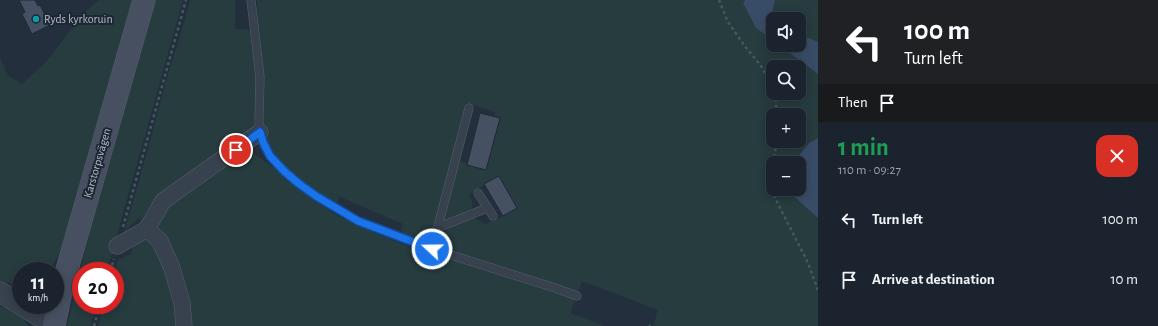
<!DOCTYPE html>
<html lang="en">
<head>
<meta charset="utf-8">
<style>
	body { margin:0; font-family:"Alegreya Sans",sans-serif; background:#242b36; color:#f1f3f6; height:100vh; display:flex; flex-direction:column; font-size:15px; white-space:nowrap }
	* { box-sizing:border-box; margin:0 }
	p { font-size:13px; color:#a0a4aa }
	.icon { flex:none; width:22px; height:22px; fill:none; stroke:currentColor; stroke-width:2; stroke-linecap:round; stroke-linejoin:round }
	.map { position:relative; flex:1; overflow:hidden }
	.details { display:flex; flex-direction:column; background:#1b232e; width:340px }
	.details>* { flex:none }
	.guide { background:#202124; color:#fff; overflow:hidden }
	.buttons { position:absolute; left:766px; top:12px; display:grid; gap:8px }
	.buttons a { display:grid; place-items:center; width:40px; height:40px; border-radius:8px; background:#1b232e; box-shadow:0 2px 10px #0003,0 0 0 1px #39404a; font-size:20px }
	.speed { position:absolute; left:12px; top:262px; display:flex; gap:8px; font-size:20px; font-weight:700; text-align:center }
	.speed>* { display:grid; place-content:center; width:52px; height:52px; border-radius:50%; background:#1b232e; box-shadow:0 2px 10px #0003,0 0 0 1px #39404a; line-height:1 }
	.speed small { font-size:10px; font-weight:400 }
	.speed .limit { border:6px solid #d22; background:#fff; color:#111 }
	.pin { position:absolute; display:grid; place-items:center; width:34px; height:34px; color:#fff; margin:-17px; border:2px solid #fff; border-radius:50%; box-shadow:0 1px 4px #0007 }
	.me { position:absolute; width:44px; margin:-22px; rotate:291deg; stroke-linejoin:round; filter:drop-shadow(0 0 3px #0008) }
	.turn { display:flex; align-items:center; gap:14px; height:84px; padding:0 20px; font-size:18px }
	.turn .icon { width:52px; height:52px; stroke-width:2.5 }
	.turn b { display:block; font-size:28px; line-height:34px }
	.then { display:flex; align-items:center; height:38px; padding:0 20px; background:#0003; gap:8px; font-size:15px }
	.round { display:grid; place-items:center; flex:none; width:42px; height:42px; border-radius:12px; background:#242b36 }
	.head { display:flex; align-items:center; justify-content:space-between; height:68px; padding:0 20px }
	h1 { font-size:24px; font-weight:700; line-height:30px; color:#1e9e55 }
	ul { padding:0; list-style:none }
	li { display:flex; align-items:center; gap:12px; height:60px; padding:0 20px }
	li div { flex:1 }
	li b { display:block; font-size:15px }
	li em { font-style:normal }
	main { display:flex; flex:1; min-height:0 }
	.map>svg:first-child { display:block }
	.green { fill:#263c3f; fill-rule:evenodd }
	.water { fill:#394c67 }
	.building { fill:#455162; stroke:#1f2835 }
	.lines { fill:none; stroke-linecap:round; stroke-linejoin:round }
	.service-casing { stroke:#565f6c; stroke-width:9 }
	.minor-casing { stroke:#565f6c; stroke-width:17 }
	.tertiary-casing { stroke:#565f6c; stroke-width:21 }
	.secondary-casing { stroke:#565f6c; stroke-width:23 }
	.path { stroke:#44595c; stroke-width:2.5; stroke-dasharray:3 3; stroke-linecap:butt }
	.service { stroke:#38414e; stroke-width:8 }
	.minor { stroke:#38414e; stroke-width:16 }
	.tertiary { stroke:#38414e; stroke-width:20 }
	.secondary { stroke:#465061; stroke-width:22 }
	.route-casing { stroke:#114b97; stroke-width:10 }
	.route { stroke:#1a73e8; stroke-width:7 }
	.culture-dot { fill:#0f9aa8; stroke:#1d2633; stroke-width:1.5 }
	.labels { text-anchor:middle; stroke-width:4; stroke-linejoin:round; paint-order:stroke }
	.poi-label { font-size:12px; fill:#b4bcc9; stroke:#1d2633; text-anchor:start }
	.street-label { font-size:12px; fill:#b4bcc9; stroke:#1d2633 }
</style>
</head>
<body>
<main>
<div class="map">
<svg width="818" height="326" viewBox="0 0 818 326">
	<rect width="100%" height="100%" fill="#242f3e"/>
	<g class="green">
		<path d="M99,0h36l-74,249 -9,18 -3,4h-28v13l-21,-2v-224l8,18 14,8 25,-23 35,-46z"/>
		<path d="M154,0h29l-76,271h-26v34h16l-7,21h-23l37,-156z"/>
		<path d="M190,0h45v29h11l5,3 4,26 2,39 -3,30 -11,8 11,19 19,13 58,45 29,15 42,17 174,55 -6,14 35,13h-507l6,-21h11v-34l3,-11 13,-6 10,-38 -17,16c15,-49 28,-98 41,-147 8,-29 18,-56 25,-85z"/>
		<path d="M257,0h488l-2,3 13,25 17,13v4h6l39,29v64l-9,5 -16,20h-20v26h18v5l27,24v108h-165l5,-16 -76,-29 -4,11 -144,-44 5,-15 33,-15h3l11,6 17,-8 14,-8 -18,-32 -30,18c3,6 5,10 1,17l-27,11 16,-61 8,2v2l19,5 14,-52 -6,-1 1,-5 -29,-9 -36,140 -30,-10 3,-9 -63,-27 -4,9 -22,-15 -20,-16 -22,-22 -8,-22v-45l-6,-56zM773,67h26v26h-26zM773,115h26v26h-26z"/>
		<path d="M775,0h43v42l-19,-8v-15h-22l-5,-5z"/>
		<path d="M0,306c9,4 25,10 28,20h-28z"/>
	</g>
	<g class="water">
		<path d="M745,0h30l-3,14 5,5h-4v22l-17,-13 -13,-25z"/>
		<path d="M799,34l19,8v32l-39,-29h20z"/>
		<path d="M818,138v80l-27,-24v-5h8v-26h-6l16,-20z"/>
	</g>
	<g class="building">
		<path d="M19,0h16l3,6 2,-1 10,20 -18,9 -10,-20 3,-2z"/>
		<path d="M480,113l20,5 -14,52 -19,-5z"/>
		<path d="M499,176l18,32 -14,8 -19,-32z"/>
	</g>
	<g class="lines">
		<g class="service-casing">
			<g id="service">
				<path d="M251,0l9,77 -1,45 1,10 3,11 7,13 15,15 13,12 18,13 42,25 74,28 123,39 22,8"/>
				<path d="M478,193l15,23"/>
				<path d="M437,228l50,-20"/>
				<path d="M432,249l37,-141"/>
			</g>
		</g>
		<g class="minor-casing">
			<g id="minor">
				<path d="M147,229l13,12 12,27 10,35 2,23"/>
				<path d="M117,246l30,-17 16,-28 97,-69"/>
			</g>
		</g>
		<g class="tertiary-casing">
			<path id="tertiary" d="M0,292l39,24 15,6"/>
		</g>
		<g class="secondary-casing">
			<path id="secondary" d="M54,326l8,-39 82,-287"/>
		</g>
		<g class="path">
			<path d="M719,0l9,22 16,23 17,21 12,22"/>
			<path d="M775,93l2,22"/>
			<path d="M773,163l4,-22"/>
			<path d="M773,165l-1,7 1,10"/>
			<path d="M774,189l1,9 33,65 10,27"/>
			<path d="M123,227l63,-227"/>
			<path d="M110,271l4,-12"/>
			<path d="M649,325l1,1"/>
			<path d="M94,326l6,-21"/>
		</g>
		<use href="#service" class="service"/>
		<use href="#minor" class="minor"/>
		<use href="#tertiary" class="tertiary"/>
		<use href="#secondary" class="secondary"/>
	</g>
	<g class="lines">
		<g class="route-casing">
			<path id="route" d="M236,150l24,-18 3,10 7,14 15,16 13,11 18,13 42,25 74,28"/>
		</g>
		<use href="#route" class="route"/>
	</g>
	<circle class="culture-dot" cx="36" cy="19" r="4"/>
	<g class="labels">
		<g class="poi-label">
			<text x="44" y="23">Ryds kyrkoruin</text>
		</g>
		<g class="street-label">
			<text transform="translate(97 163) rotate(-74)" y="4">Karstorpsvägen</text>
		</g>
	</g>
</svg>
<div class="buttons">
<a><svg class="icon" aria-label="sound" viewBox="0 0 24 24"><path d="M4 9h4l5-4v14l-5-4H4zM17 9q2 3 0 6"/></svg></a>
<a><svg class="icon" aria-label="search" viewBox="0 0 24 24"><circle cx="10" cy="10" r="6"/><path d="M15 15l6 6"/></svg></a>
<a>+</a>
<a>−</a>
</div>
<div class="speed"><div>11<small>km/h</small></div><div class="limit">20</div></div>
<div class="pin" style="left:236px;top:150px;background:#d93025"><svg class="icon" aria-label="arrive" viewBox="0 0 24 24"><path d="M6 21V4h12l-3 4 3 4H6"/></svg></div>
<svg class="me" style="left:432px;top:249px" viewBox="-20 -20 40 40"><circle r="17" fill="#1a73e8" stroke="#fff" stroke-width="3"/><path d="M0-11L8 9 0 5-8 9z" fill="#fff"/></svg>
</div>
<section class="details">
<div class="guide">
<div class="turn"><svg class="icon" aria-label="left" viewBox="0 0 24 24"><path d="M17 20v-9H6M10 6l-5 5 5 5"/></svg><div><b>100 m</b>Turn left</div></div>
<div class="then">Then<svg class="icon" aria-label="arrive" viewBox="0 0 24 24"><path d="M6 21V4h12l-3 4 3 4H6"/></svg></div>
</div>
<div class="head"><div><h1>1 min</h1><p>110 m · 09:27</p></div><a class="round" style="background:#d93025;color:#fff"><svg class="icon" aria-label="close" viewBox="0 0 24 24"><path d="M6 6l12 12M18 6L6 18"/></svg></a></div>
<ul>
<li><svg class="icon" aria-label="left" viewBox="0 0 24 24"><path d="M17 20v-9H6M10 6l-5 5 5 5"/></svg><div><b>Turn left</b></div><em>100 m</em></li>
<li><svg class="icon" aria-label="arrive" viewBox="0 0 24 24"><path d="M6 21V4h12l-3 4 3 4H6"/></svg><div><b>Arrive at destination</b></div><em>10 m</em></li>
</ul>
</section>
</main>
</body>
</html>
